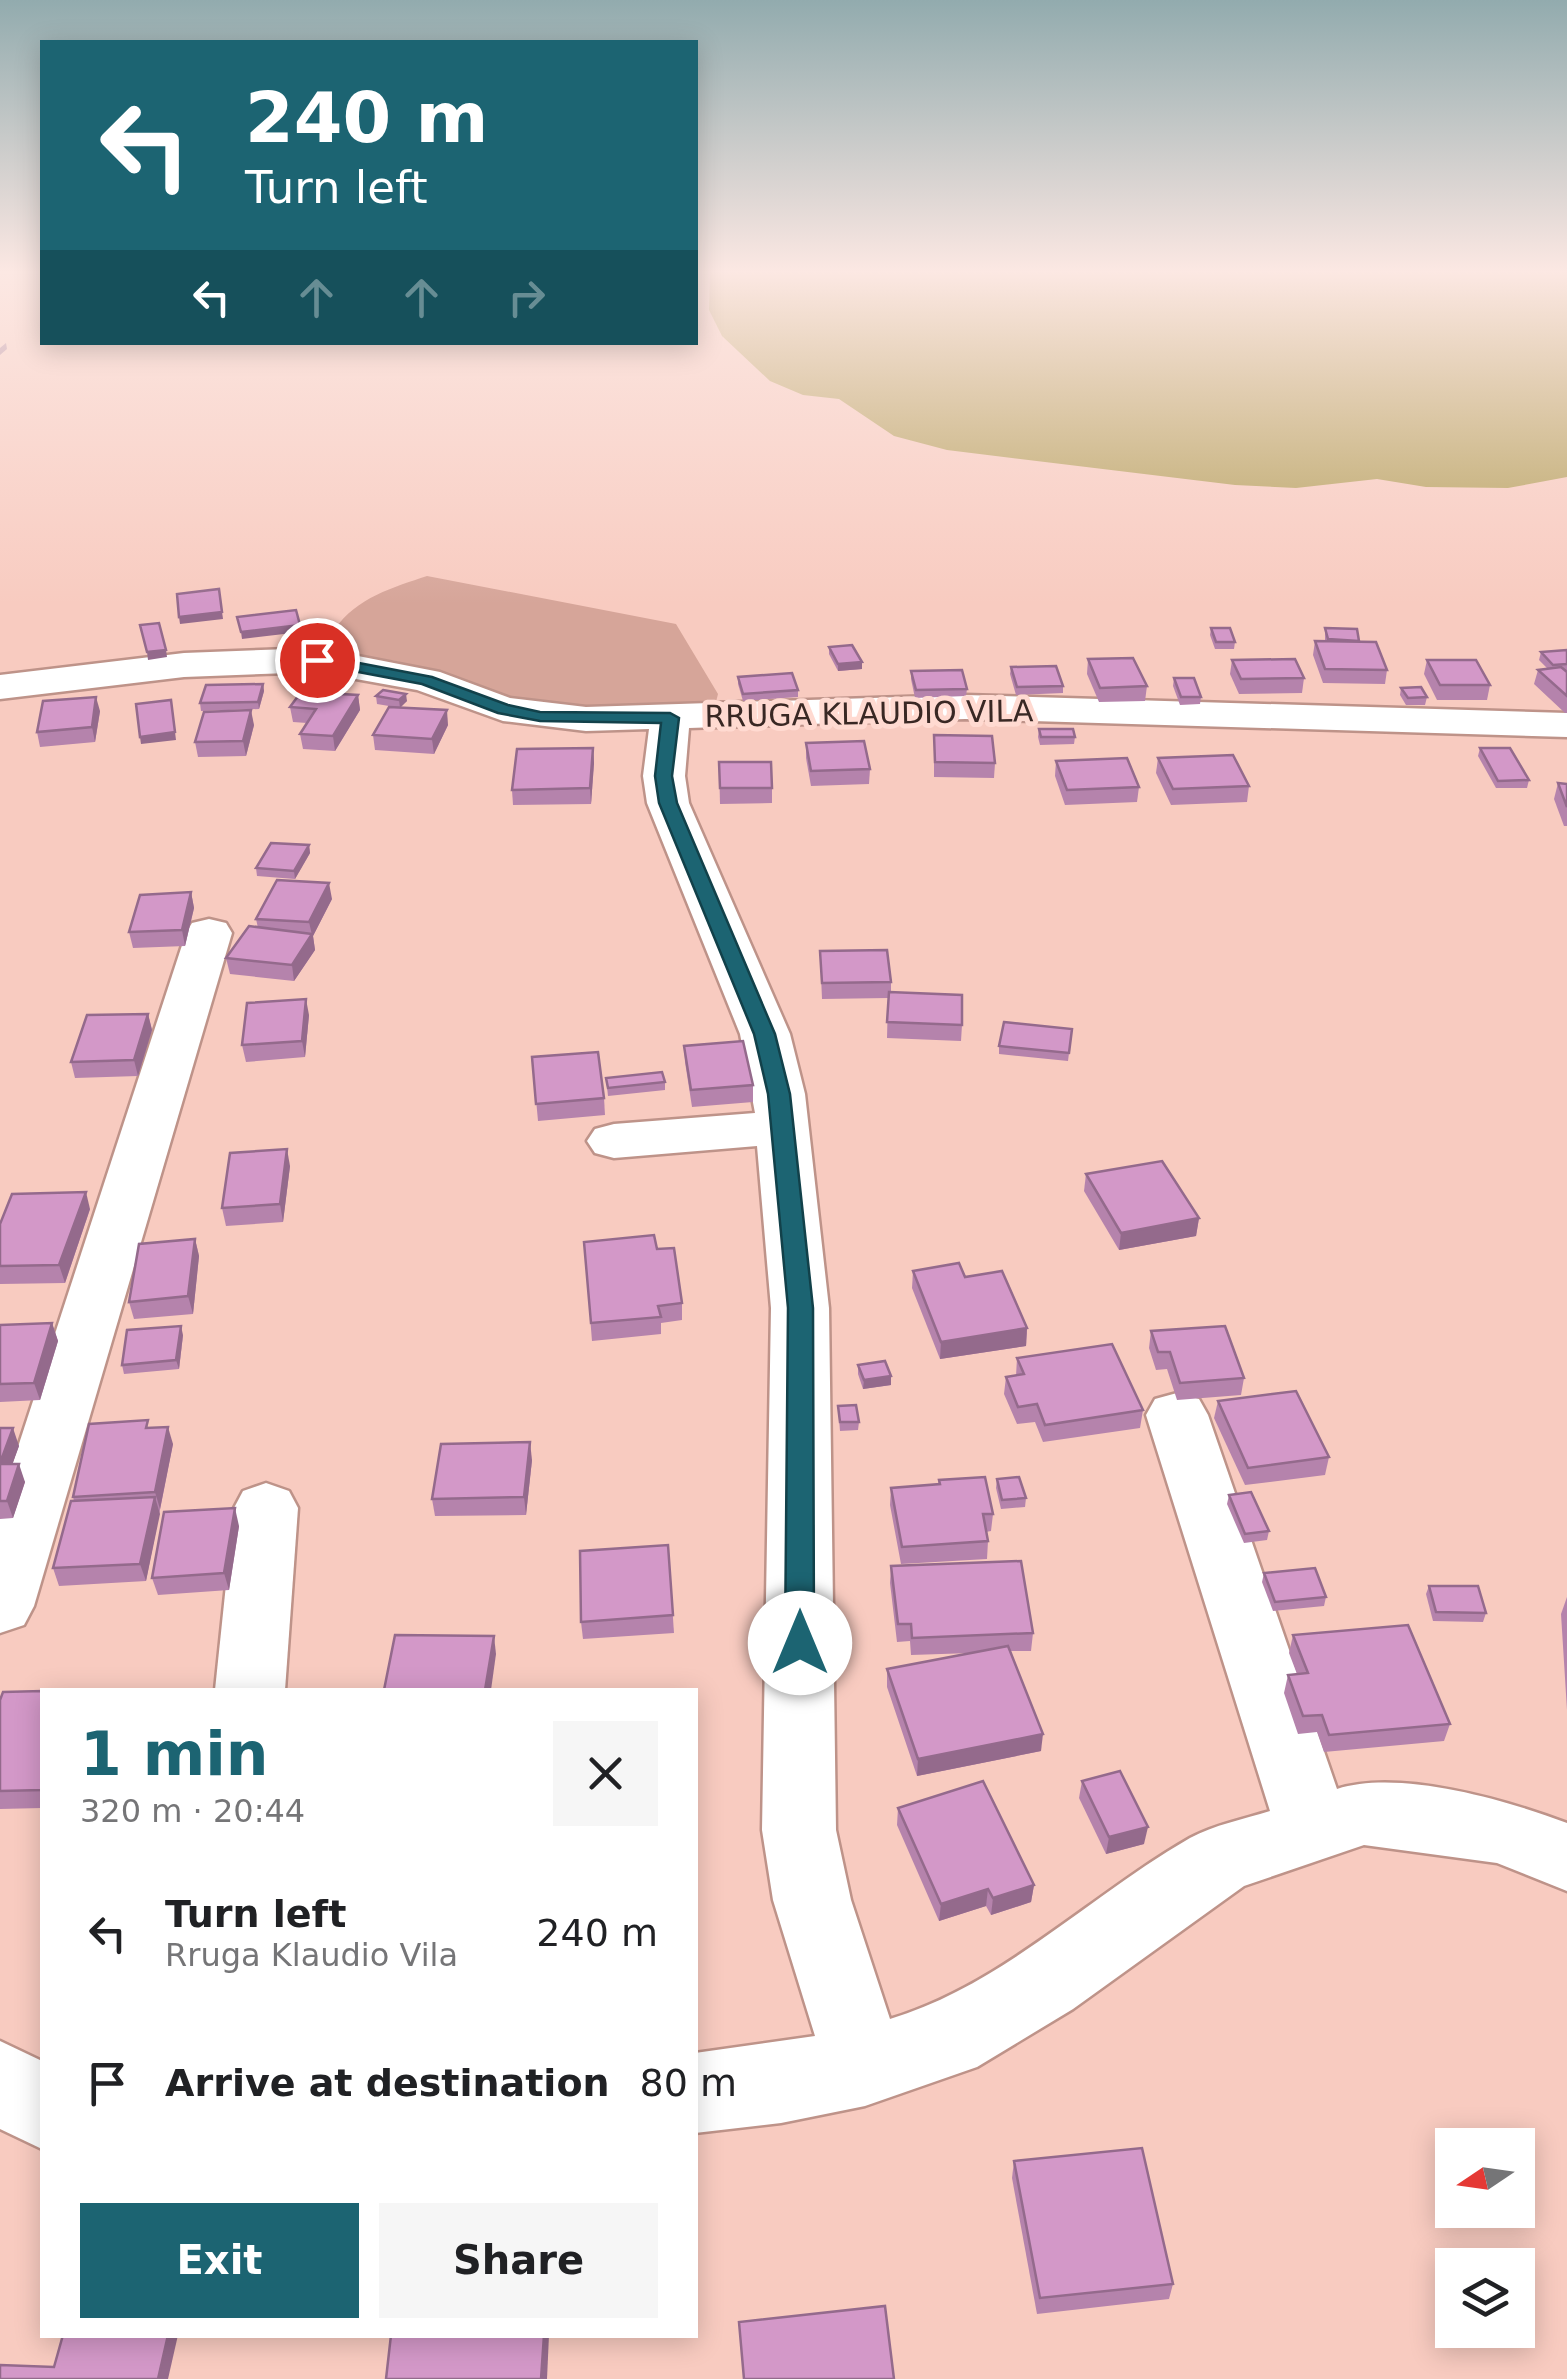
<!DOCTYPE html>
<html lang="en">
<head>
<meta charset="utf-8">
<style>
	body { margin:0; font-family:"DejaVu Sans",sans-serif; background:#f6f6f6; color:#202124; height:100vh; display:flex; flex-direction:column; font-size:38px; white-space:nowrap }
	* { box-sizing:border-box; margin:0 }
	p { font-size:32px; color:#757577 }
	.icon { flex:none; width:55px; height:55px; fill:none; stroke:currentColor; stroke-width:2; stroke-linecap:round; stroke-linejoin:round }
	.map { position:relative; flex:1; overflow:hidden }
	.details { position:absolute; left:40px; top:1688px; width:658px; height:650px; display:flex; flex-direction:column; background:#fff; border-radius:0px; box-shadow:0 5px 25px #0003 }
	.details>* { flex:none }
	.guide { position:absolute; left:40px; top:40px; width:658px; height:305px; border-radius:0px; box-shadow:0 5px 25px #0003; background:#1c6472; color:#fff; overflow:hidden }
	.needle { width:65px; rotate:257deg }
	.tools { position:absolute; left:1435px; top:2128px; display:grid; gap:20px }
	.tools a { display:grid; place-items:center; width:100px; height:100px; border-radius:0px; background:#fff; box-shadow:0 5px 25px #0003; font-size:50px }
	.pin { position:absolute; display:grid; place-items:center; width:85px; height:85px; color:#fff; margin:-42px; border:5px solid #fff; border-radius:50%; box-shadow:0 2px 10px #0007 }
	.me { position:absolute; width:110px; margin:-55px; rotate:0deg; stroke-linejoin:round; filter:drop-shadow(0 0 8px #0008) }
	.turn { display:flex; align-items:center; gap:35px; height:210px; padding:0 40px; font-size:45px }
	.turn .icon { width:130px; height:130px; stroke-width:2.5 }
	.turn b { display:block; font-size:70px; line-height:85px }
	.lanes { display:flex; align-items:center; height:95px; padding:0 40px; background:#0003; justify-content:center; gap:50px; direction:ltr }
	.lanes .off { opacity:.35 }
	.round { display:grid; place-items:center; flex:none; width:105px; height:105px; border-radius:0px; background:#f6f6f6 }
	.summary { display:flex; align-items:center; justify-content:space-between; height:170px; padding:0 40px }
	h1 { font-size:60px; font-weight:600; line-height:75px; color:#1c6472 }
	.action { display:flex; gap:20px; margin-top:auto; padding:20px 40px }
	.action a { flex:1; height:115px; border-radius:0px; background:#1c6472; color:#fff; font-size:40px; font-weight:600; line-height:115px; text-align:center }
	.action a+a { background:#f6f6f6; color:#202124 }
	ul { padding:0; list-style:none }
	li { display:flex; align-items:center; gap:30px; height:150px; padding:0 40px }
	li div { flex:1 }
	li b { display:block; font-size:38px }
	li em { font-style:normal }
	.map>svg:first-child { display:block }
	.green { fill:#d6a599 }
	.water { fill:#b19d56 }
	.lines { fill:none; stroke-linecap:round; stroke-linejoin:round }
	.minor-casing { stroke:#be9389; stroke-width:5 }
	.minor { fill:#fff; fill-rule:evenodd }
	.wall { fill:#b583ac }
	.shaded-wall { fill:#946a8c }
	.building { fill:#d398c8; stroke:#946a8c; stroke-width:2.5 }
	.route { fill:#1c6472; stroke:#12414a; stroke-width:2.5 }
	.labels { text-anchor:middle; stroke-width:10; stroke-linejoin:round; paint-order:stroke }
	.far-street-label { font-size:30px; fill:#392824; stroke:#ffdad1 }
</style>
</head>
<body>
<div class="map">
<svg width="1567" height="2379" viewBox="0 0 1567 2379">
	<rect width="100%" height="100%" fill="#f8cbc0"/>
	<path class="green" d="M427,576l249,48 42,70 -4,16 -185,5 -82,-37 -51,-17 -49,-6 -12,-26c21,-31 59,-42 92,-53z"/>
	<path class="water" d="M710,271h857v206l-59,11 -82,-1 -49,-8 -81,9 -61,-3 -288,-35 -53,-14 -55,-37 -36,-4 -33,-14 -48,-45 -13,-26z"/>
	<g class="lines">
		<g class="minor-casing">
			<g id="minor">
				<path d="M317,648l123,24 70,26 76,9 379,-12 602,18v24l-602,-18 -276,9 -4,48 4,27 101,231 15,60 24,214 7,522 15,70 39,119c114,-35 199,-123 300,-181 24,-13 54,-19 80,-27l-124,-396 9,-16 22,-6 22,6 9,16 129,374c62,-20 169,11 230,34v68l-70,-28 -133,-18 -120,41 -171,123 -96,58 -112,39 -84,17 -86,10v-80l120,-17 -42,-136 -11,-70 9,-522 -14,-162 -143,12 -19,-5 -8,-12 8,-12 19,-5 141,-11 -15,-79 -93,-231 -4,-27 6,-47 -63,2 -83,-10 -86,-31 -100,-18 -133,5 -184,22v-24l184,-22z"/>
				<path d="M209,919l17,4 6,10 -198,673 -10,19 -24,8v-131l186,-569 6,-10z"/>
				<path d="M266,1483l23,8 9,17 -13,182h-70l19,-182 9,-17z"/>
				<path d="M0,2041l42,20v88l-42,-20z"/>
			</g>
		</g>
		<use href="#minor" class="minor"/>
	</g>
	<g class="wall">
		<path d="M1211,628l24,14 -1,7h-19l-5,-14z"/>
		<path d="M1325,628l34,13 28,29 -2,14 -62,-1 -10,-28 2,-14h10z"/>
		<path d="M829,647l33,15v7l-24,2 -9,-17z"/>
		<path d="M1567,650v63h-2l-31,-29 4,-14 10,-1 -9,-9 2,-8z"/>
		<path d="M1088,659l59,27 -2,15 -46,1 -12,-28z"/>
		<path d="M1232,660l72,18 -2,15 -63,1 -9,-20z"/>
		<path d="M1427,660l63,25 -3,15h-50l-13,-26z"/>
		<path d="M1011,667l52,19v7l-47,2 -6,-21z"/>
		<path d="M911,671l56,18 -1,7 -51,2 -4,-19z"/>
		<path d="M738,677l60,13v7l-55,4 -5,-17z"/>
		<path d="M1174,678l27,19 -1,7 -20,1 -7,-19z"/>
		<path d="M263,684l1,7 -5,18 -58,2 -1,-8z"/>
		<path d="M1401,688l26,9 -2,8h-19l-6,-10z"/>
		<path d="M358,695l2,15 -25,41 -32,-2 -3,-15 7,-11 -14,-1 -3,-15z"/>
		<path d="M376,696l31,5 -7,6 48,18 -14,29 -59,-4 -2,-15 22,-28 -18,-3z"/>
		<path d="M100,711l-5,31 -55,5 -3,-15z"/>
		<path d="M254,725l-8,31 -48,1 -3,-15z"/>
		<path d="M1039,729l36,8 -1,7 -34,1 -2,-8z"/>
		<path d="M934,735l61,28 -1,15 -60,-1z"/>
		<path d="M806,743l64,26 -1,15 -58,2 -5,-28z"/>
		<path d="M593,748l1,15 -3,41 -78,1 -1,-15z"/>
		<path d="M1480,748l49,32 -2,8h-31l-18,-32z"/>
		<path d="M1158,758l91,28 -2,16 -76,3 -15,-32z"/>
		<path d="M1056,761l83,26 -2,15 -72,3 -10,-29z"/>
		<path d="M719,762l53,26v15l-52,1z"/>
		<path d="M1558,783l9,1v42h-3l-10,-27z"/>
		<path d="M309,845l1,8 -15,26 -38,-3 -1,-8z"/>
		<path d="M191,892l3,16 -9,38 -52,2 -4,-16z"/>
		<path d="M332,899l-19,37 2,14 -21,31 -64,-7 -4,-16 32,-30 -2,-9z"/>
		<path d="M820,951l71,31v10l71,33 -1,16 -74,-3 1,-40 -66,1z"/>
		<path d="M148,1014l4,16 -14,46 -63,2 -4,-16z"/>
		<path d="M309,1015l-4,42 -59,5 -4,-17z"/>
		<path d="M1072,1029l-4,32 -69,-7v-8z"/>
		<path d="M684,1046l69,39v17l-61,5 -7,-45z"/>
		<path d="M532,1057l72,41 1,17 -67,6z"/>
		<path d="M606,1078l59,4v8l-57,6z"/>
		<path d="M290,1166l-7,56 -57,4 -4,-18z"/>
		<path d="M1086,1174l113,44 -3,18 -77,14 -35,-59z"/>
		<path d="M90,1209l-25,74 -65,1v-60z"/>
		<path d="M195,1239l4,17 -6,58 -59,5 -5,-17z"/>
		<path d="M584,1242l73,7 25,54v17l-21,3v11l-69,7z"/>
		<path d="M913,1271l52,6 62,51 -1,18 -86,13 -28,-71z"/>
		<path d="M52,1323l6,18 -18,59 -40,2v-77z"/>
		<path d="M1151,1331l93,47 -3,17 -64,5 -10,-31 -11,1 -7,-22z"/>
		<path d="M183,1335l-4,34 -55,5 -2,-9z"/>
		<path d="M1017,1358l126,52 -3,18 -97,14 -8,-20 -18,2 -13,-30 2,-17 10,-1z"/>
		<path d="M858,1365l33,11v9l-28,4 -5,-15z"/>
		<path d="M1218,1401l111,56 -4,18 -80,10 -31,-67z"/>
		<path d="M838,1406l21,16 -1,8 -18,1z"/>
		<path d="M0,1428l19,18 -7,18 13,18 -12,36 -13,1z"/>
		<path d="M150,1428l23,16 -27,137 -87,5 -6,-18 21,-67 -1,-4z"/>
		<path d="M532,1460l-6,55 -91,1 -3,-17z"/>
		<path d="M997,1479l29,19 -1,9 -24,2 -5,-21z"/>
		<path d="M939,1480l54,34 -2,17 -5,1 2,9 -1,18 -86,5 -11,-59 1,-17 47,-4z"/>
		<path d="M1229,1495l40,36 -2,9 -23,3 -17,-39z"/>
		<path d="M239,1526l-10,64 -71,5 -6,-17z"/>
		<path d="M668,1545l6,88 -91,6 -2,-17z"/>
		<path d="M891,1566l142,67 -2,18h-21l31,100 -124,25 -30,-89v-18l85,-16 -61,2 -1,-14 -13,1 -7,-59z"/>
		<path d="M1264,1573l62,24 -2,9 -51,5 -11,-29z"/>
		<path d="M1429,1586l57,27 -3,9 -50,-1 -7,-27z"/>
		<path d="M1567,1597v113l-6,-96z"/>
		<path d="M1293,1635l157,89 -6,17 -120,11 -7,-20 -19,2 -14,-41 4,-18 9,-1 -8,-21z"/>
		<path d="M42,1691v117l-42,1v-109z"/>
		<path d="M1082,1781l62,63 -38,10 -27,-56z"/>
		<path d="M898,1808l136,77 -3,17 -40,13 -5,-9 -47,15 -42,-96z"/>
		<path d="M1014,2161l159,123 -4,15 -132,15 -25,-136z"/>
	</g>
	<g class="shaded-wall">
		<path d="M6,343l1,6 -7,6v-7z"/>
		<path d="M219,589l4,30 -43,5 -1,-7z"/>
		<path d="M300,625l1,7 -59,7 -1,-7z"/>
		<path d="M166,650l1,7 -19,3 -1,-8z"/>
		<path d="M862,662v7l-24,2v-7z"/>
		<path d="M263,684l1,7 -5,18 -1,-7z"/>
		<path d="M406,694l1,7 -7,7 -1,-8z"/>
		<path d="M358,695l2,15 -25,41 -2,-15z"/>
		<path d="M96,697l4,14 -5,31 -3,-15z"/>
		<path d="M172,707l4,33 -35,4 -1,-7z"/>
		<path d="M251,710l3,15 -8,31 -3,-15z"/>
		<path d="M447,710l1,15 -14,29 -2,-15z"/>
		<path d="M593,748l1,15 -3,41 -1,-16z"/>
		<path d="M309,845l1,8 -15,26 -1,-8z"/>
		<path d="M329,883l3,16 -19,37 2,14 -21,31 -2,-16 20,-30 -3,-13z"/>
		<path d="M191,892l3,16 -9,38 -3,-16z"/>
		<path d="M306,999l3,16 -4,42 -3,-16z"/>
		<path d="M148,1014l4,16 -14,46 -4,-16z"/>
		<path d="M287,1149l3,17 -7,56 -3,-18z"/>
		<path d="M86,1192l4,17 -25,74 -6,-18z"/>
		<path d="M1199,1218l-3,18 -77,14 2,-17z"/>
		<path d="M195,1239l4,17 -6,58 -5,-18z"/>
		<path d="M52,1323l6,18 -18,59 -6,-17z"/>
		<path d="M181,1326l2,9 -4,34 -3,-9z"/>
		<path d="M1027,1328l-1,18 -86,13 1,-17z"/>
		<path d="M891,1376v9l-28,4 1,-9z"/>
		<path d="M168,1427l5,17 -13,65 -5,-17z"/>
		<path d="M13,1428l6,18 -13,36 -6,-19z"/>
		<path d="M530,1442l2,18 -6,55 -2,-18z"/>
		<path d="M19,1464l6,18 -12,36 -6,-17z"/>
		<path d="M155,1497l5,17 -14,67 -6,-17z"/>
		<path d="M235,1508l4,18 -10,64 -5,-17z"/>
		<path d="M494,1636l2,18 -5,36h-6z"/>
		<path d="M1043,1734l-2,17 -124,25 1,-17z"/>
		<path d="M1148,1827l-4,17 -38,10 3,-17z"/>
		<path d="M1034,1885l-3,17 -40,13 2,-17z"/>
		<path d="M988,1889l-2,17 -47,15 2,-17z"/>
		<path d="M168,2335h10l-10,44h-10z"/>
		<path d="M544,2335h5l-2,44h-6z"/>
	</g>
	<g class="building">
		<path d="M219,589l3,23 -43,5 -2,-23z"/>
		<path d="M296,610l4,15 -59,7 -4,-15z"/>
		<path d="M159,623l7,27 -19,2 -7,-27z"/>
		<path d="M1211,628h19l5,14h-19z"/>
		<path d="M1325,628l32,1 2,12 -31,-2z"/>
		<path d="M1315,641l61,1 11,28 -62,-1z"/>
		<path d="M852,645l10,17 -24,2 -9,-17z"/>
		<path d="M1567,650v14l-14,1 -12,-13z"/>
		<path d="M1133,658l14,28 -47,2 -12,-29z"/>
		<path d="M1295,659l9,19 -63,1 -9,-19z"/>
		<path d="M1427,660h49l14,25h-50z"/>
		<path d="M1056,666l7,20 -46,1 -6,-20z"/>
		<path d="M1561,667l6,5v24l-29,-26z"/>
		<path d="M962,670l5,19 -51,1 -5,-19z"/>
		<path d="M792,673l6,17 -55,4 -5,-17z"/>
		<path d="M1174,678h20l7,19h-20z"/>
		<path d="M263,684l-5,18 -58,1 6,-18z"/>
		<path d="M1421,687l6,10 -19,1 -7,-10z"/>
		<path d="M383,690l23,4 -7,6 -23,-4z"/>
		<path d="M301,692l57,3 -25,41 -33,-2 16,-25 -26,-2z"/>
		<path d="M96,697l-4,30 -55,5 6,-31z"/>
		<path d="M171,700l4,32 -35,5 -4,-33z"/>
		<path d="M389,707l58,3 -15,29 -59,-4z"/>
		<path d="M251,710l-8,31 -48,1 9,-30z"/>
		<path d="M1039,729h34l2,8h-34z"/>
		<path d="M934,735l58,1 3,27 -60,-1z"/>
		<path d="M864,741l6,28 -59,2 -5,-28z"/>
		<path d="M593,748l-3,40 -78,2 5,-41z"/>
		<path d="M1480,748h30l19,32 -31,1z"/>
		<path d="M1233,755l16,31 -76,3 -15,-31z"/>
		<path d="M1127,758l12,29 -72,3 -11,-29z"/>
		<path d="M719,762h52l1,26h-52z"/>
		<path d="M1558,783l9,1v23z"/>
		<path d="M271,843l38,2 -15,26 -38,-3z"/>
		<path d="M277,880l52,3 -20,39 -53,-3z"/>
		<path d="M191,892l-9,38 -53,2 11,-37z"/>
		<path d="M249,926l63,8 -20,31 -66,-7z"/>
		<path d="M887,950l4,32 -69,1 -2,-32z"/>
		<path d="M889,992l73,3v30l-75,-3z"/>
		<path d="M306,999l-4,42 -60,4 5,-42z"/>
		<path d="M148,1014l-14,46 -63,2 16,-47z"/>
		<path d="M1004,1022l68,7 -3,24 -70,-7z"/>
		<path d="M743,1041l10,44 -62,5 -7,-44z"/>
		<path d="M598,1052l6,46 -68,6 -4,-47z"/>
		<path d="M662,1072l3,10 -57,6 -2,-10z"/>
		<path d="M287,1149l-7,55 -58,4 8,-55z"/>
		<path d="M1162,1161l37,57 -78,15 -35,-59z"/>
		<path d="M86,1192l-27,73 -59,1v-42l12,-30z"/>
		<path d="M654,1235l3,14 17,-1 8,55 -24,3 3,11 -70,6 -7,-81z"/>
		<path d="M195,1239l-7,57 -59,6 10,-58z"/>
		<path d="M959,1263l6,14 37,-6 25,57 -86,14 -28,-71z"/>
		<path d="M52,1323l-18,60 -34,1v-59z"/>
		<path d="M181,1326l-5,34 -54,5 5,-35z"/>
		<path d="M1225,1326l19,52 -64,5 -10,-31h-12l-7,-21z"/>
		<path d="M1112,1344l31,66 -98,15 -8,-21 -19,3 -12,-30 18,-3 -7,-16z"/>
		<path d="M885,1361l6,15 -27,4 -6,-15z"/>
		<path d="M1296,1391l33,66 -81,11 -30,-67z"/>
		<path d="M856,1405l3,17h-19l-2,-16z"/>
		<path d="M148,1420l-2,8 22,-1 -13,65 -82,5 16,-73z"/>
		<path d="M0,1428h13l-13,35z"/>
		<path d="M530,1442l-6,55 -92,2 9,-55z"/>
		<path d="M0,1464h19l-12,37h-7z"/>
		<path d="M985,1477l8,37h-10l5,27 -86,6 -11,-59 49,-4 -1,-4z"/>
		<path d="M1019,1477l7,21 -24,2 -5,-21z"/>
		<path d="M1251,1492l18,39 -24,3 -16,-39z"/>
		<path d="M155,1497l-15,67 -87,4 18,-67z"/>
		<path d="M235,1508l-11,65 -72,5 12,-66z"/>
		<path d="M668,1545l5,70 -92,7 -1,-71z"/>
		<path d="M1021,1561l12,72 -121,5 -1,-14h-13l-7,-58z"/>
		<path d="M1315,1568l11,29 -51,5 -11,-29z"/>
		<path d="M1429,1586h49l8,27 -50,-1z"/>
		<path d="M1408,1625l42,99 -121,11 -7,-20 -19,1 -15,-41 20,-2 -15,-38z"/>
		<path d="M395,1635l99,1 -9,54h-101z"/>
		<path d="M1008,1646l35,88 -125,25 -31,-90z"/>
		<path d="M42,1691v99l-42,1v-91l3,-8z"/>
		<path d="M1120,1771l28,56 -39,10 -27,-56z"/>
		<path d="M983,1781l51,104 -41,13 -5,-9 -47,15 -43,-96z"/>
		<path d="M1142,2148l31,136 -133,14 -26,-137z"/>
		<path d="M885,2306l9,73h-150l-5,-57z"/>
		<path d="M63,2335h105l-10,44h-158v-14l54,2z"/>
		<path d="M391,2335h153l-3,44h-155z"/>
	</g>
	<linearGradient id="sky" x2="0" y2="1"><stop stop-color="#92abae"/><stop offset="0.45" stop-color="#fce8e3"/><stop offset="1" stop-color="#fce8e3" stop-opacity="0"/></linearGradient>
	<rect width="1567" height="604" fill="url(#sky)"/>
	<path class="route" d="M317,655l115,22 76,28 32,7 130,1 9,5 -7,58 5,27 98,231 15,60 23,214 1,335 -4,8 -10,4 -10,-4 -5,-8 3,-335 -20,-214 -14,-60 -95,-231 -4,-27 6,-53 -121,-2 -42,-8 -76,-29 -111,-21 -2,-3z"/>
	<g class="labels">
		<g class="far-street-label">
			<text transform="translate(869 714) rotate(-1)" y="10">RRUGA KLAUDIO VILA</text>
		</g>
	</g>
</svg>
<div class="tools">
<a><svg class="needle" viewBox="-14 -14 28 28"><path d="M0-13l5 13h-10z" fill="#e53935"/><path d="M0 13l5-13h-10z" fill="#757577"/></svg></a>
<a><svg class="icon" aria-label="layers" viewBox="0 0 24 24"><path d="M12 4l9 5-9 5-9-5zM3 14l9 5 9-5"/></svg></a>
</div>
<div class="pin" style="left:317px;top:660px;background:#d93025"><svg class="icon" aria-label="arrive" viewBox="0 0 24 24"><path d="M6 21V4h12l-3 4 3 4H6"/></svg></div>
<svg class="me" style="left:800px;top:1643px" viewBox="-20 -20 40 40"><circle r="19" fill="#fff"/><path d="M0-13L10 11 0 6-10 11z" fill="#1c6472"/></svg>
<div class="guide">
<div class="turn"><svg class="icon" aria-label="left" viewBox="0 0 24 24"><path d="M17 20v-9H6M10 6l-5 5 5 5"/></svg><div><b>240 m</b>Turn left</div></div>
<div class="lanes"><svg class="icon" aria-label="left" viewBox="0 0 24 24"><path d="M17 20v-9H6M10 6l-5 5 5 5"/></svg><svg class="icon off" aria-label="ahead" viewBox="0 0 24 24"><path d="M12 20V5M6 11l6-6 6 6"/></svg><svg class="icon off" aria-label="ahead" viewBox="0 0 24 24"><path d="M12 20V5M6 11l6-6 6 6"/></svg><svg class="icon off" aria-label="right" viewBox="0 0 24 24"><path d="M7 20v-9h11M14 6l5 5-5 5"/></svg></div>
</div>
<section class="details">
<div class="summary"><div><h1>1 min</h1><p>320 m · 20:44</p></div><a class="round"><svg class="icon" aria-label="close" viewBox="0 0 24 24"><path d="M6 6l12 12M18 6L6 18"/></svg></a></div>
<ul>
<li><svg class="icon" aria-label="left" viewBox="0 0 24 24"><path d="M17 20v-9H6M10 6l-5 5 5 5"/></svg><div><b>Turn left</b><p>Rruga Klaudio Vila</p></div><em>240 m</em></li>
<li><svg class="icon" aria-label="arrive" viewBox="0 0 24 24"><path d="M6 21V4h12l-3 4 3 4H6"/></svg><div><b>Arrive at destination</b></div><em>80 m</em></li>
</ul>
<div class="action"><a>Exit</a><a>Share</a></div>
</section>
</div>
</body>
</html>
